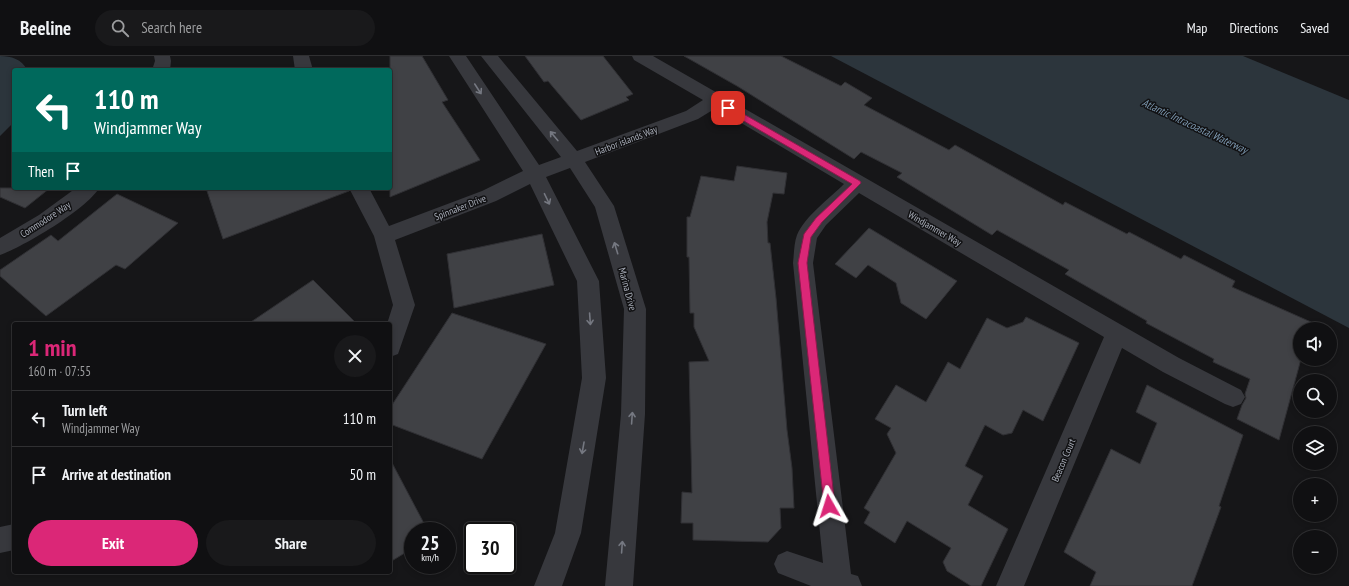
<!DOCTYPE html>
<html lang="en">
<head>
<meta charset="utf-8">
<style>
	body { margin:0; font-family:"PT Sans Narrow",sans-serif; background:#19191b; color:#f1f3f6; height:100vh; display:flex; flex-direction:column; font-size:15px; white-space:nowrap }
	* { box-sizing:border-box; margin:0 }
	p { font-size:13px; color:#9c9d9f }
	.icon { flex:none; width:22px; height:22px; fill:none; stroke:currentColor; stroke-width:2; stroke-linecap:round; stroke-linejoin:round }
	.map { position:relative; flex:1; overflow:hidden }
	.details { position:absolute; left:12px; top:266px; width:380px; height:252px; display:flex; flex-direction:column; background:#101012; border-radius:4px; box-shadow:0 2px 6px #0003,0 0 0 1px #303032 }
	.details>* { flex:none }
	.hud { position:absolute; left:12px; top:12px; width:380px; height:122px; border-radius:4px; box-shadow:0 2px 6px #0003,0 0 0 1px #303032; background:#00695c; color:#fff; overflow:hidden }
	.fabs { position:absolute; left:1293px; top:266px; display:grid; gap:8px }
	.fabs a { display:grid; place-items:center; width:44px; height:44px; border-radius:50%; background:#101012; box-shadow:0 2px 6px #0003,0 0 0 1px #303032; font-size:20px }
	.speed { position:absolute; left:404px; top:466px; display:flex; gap:8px; font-size:20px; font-weight:700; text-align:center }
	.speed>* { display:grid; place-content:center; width:52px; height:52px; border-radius:50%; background:#101012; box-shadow:0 2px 6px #0003,0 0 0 1px #303032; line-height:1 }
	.speed small { font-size:10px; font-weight:400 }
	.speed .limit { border:2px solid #111; border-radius:6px; background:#fff; color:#111 }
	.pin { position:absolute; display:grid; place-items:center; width:34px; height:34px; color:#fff; margin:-17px; border-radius:8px; box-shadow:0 2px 6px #0006 }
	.me { position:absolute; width:44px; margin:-22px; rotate:354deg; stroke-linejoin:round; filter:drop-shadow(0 0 3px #0008) }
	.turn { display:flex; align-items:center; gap:14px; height:84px; padding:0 16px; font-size:18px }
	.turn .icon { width:52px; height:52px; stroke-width:2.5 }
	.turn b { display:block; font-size:28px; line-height:34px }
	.then { display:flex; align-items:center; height:38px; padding:0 16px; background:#0003; gap:8px; font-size:15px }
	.round { display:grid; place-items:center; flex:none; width:42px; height:42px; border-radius:21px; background:#19191b }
	.overview { display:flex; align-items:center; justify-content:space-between; height:68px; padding:0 16px }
	h1 { font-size:24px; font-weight:800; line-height:30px; color:#db2777 }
	.action { display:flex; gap:8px; margin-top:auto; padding:8px 16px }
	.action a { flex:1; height:46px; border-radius:24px; background:#db2777; color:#fff; font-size:16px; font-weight:800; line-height:46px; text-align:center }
	.action a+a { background:#19191b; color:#f1f3f6 }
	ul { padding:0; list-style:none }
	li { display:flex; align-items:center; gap:12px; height:56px; padding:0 16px; border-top:1px solid #303032 }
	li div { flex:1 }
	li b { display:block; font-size:15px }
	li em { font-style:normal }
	header { display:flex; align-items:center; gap:24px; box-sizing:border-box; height:56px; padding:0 20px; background:#101012; border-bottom:1px solid #303032 }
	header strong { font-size:19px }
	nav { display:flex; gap:22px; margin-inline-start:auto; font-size:14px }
	.search { width:280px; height:36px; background:#19191b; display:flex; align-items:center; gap:10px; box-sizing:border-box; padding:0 14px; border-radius:22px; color:#9c9d9f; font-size:15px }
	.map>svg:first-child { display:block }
	.water { fill:#2c353c }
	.building { fill:#404145; stroke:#303034 }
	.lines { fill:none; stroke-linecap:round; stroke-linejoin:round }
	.minor { fill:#37383d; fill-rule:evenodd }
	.oneway { stroke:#757881 }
	.route { fill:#db2777; stroke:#8e194d }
	.labels { text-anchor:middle; stroke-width:3; stroke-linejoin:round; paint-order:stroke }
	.street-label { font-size:10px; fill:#a8adb8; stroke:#111113 }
	.water-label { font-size:11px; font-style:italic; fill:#7f9bb3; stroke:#111113 }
</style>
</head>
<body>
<header>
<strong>Beeline</strong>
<div class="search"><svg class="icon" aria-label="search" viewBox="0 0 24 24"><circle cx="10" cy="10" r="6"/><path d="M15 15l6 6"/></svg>Search here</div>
<nav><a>Map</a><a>Directions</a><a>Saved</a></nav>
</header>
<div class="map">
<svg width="1349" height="530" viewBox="0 0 1349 530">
	<rect width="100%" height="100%" fill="#161618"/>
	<g class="water">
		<path d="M0,0c11,0 22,3 27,14h-13v52l-14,14z"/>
		<path d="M831,0h412l106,44v228z"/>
	</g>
	<g class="building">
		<path d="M390,0h32l26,44 -6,2 38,58 -90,37z"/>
		<path d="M525,0h78l30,38 -7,3 3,3 -48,20 -33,-39 -4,1z"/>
		<path d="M684,0h97l60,30 4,-4 27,16 -8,7 85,45 6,-5 108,60 2,-3 62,32 2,-2 52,27 3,-4 51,26 -3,6 79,35 -2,7h-9l1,30 -22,81 -42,-21 5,-14 4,-7 -1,-4 5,-15 -37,-17 1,-3 -68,-36 1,-2 -82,-47 4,-4 -72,-40 -5,5 -95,-58 5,-4 -41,-21 -7,7 -117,-73z"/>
		<path d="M737,110l50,7 -3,21 -11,-1 -6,29 1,21h2l6,55 11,132 5,38 2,40h-14l1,20 -13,14 -75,-2v-17h-12l1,-31 10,1 -3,-131 20,-1 -15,-34v-14h-4l-1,-56h-2v-40h3l11,-41 33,5z"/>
		<path d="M0,132h50l-25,20 -25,-11z"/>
		<path d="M206,132h142l1,3 -126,48z"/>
		<path d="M117,138l61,29 -53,46 -9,-4 -70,51 -46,-40v-6l51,-35 7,6z"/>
		<path d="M869,172l88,53 -31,38 -25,-16 -5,-20 -28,-18 -12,13 -21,-14z"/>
		<path d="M542,178l12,51 -100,23 -7,-54z"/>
		<path d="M313,224l44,44h-109z"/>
		<path d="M452,257l94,31 -64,115 -92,-35v-16z"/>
		<path d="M1026,261l53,26 -36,78 -20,-11 -11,23 -9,2 -18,-10 -20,41 18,10 -15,29 40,24 -27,57h-10l-24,-15 -4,-9 8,-14 -44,-27 -12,22 -31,-20 6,-11 -6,-4 32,-55 -9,-19 4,-6 -16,-9 21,-34 30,17 22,-40 12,7 27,-51 20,10 16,-6z"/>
		<path d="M1147,329l96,50 -24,71 2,1 -29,79h-102l6,-14 -32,-20 47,-103 29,15 17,-41 -21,-11z"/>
		<path d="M390,403l38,72h-15v17l-23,14z"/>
	</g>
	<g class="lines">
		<g class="minor">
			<path d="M154,0h16l1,5 -1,9h-18l3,-9z"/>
			<path d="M293,0h16l4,14h-18z"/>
			<path d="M449,0h17l73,109 22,-8 -80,-101h17l79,95 109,-40 17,-11 -69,-40 -2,-4h21l526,302 62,32 4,7 -4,7 -8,3 -8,-3 -62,-32 -41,-24 -98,238h-28l108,-249 -245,-144 -33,32 -9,13 -4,25 38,311 7,2 4,10h-51l-33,-13 -4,-9 4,-9 9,-4 36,12 -30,-300c1,-9 1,-20 4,-28 8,-19 33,-37 47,-51l-128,-76 -18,11 -113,43 29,44 32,103 -1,105 -12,172h-28l16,-172 3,-105 -29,-102 -25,-39 -24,9 53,104 7,97 -25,155 -19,53h-28l21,-53 27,-155 -5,-97 -47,-97 -34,17 -101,39 20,65 -17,49 -8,3v-33h-3l6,-19 -19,-69 -25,-48h20l20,38 93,-35 41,-20z"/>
			<path d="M76,132h23c-12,21 -76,59 -99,67v-17l39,-23z"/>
			<path d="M14,468v26l-14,3v-26z"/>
		</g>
	</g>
	<defs><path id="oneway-shaft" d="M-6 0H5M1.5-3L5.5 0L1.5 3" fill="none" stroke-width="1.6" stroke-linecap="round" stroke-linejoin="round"/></defs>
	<g class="oneway">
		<use href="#oneway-shaft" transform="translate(478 33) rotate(57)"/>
		<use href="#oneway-shaft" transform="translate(554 80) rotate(-130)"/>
		<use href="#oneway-shaft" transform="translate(547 143) rotate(64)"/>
		<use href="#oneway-shaft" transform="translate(616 192) rotate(-107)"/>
		<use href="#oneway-shaft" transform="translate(590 263) rotate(86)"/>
		<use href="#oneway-shaft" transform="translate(632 362) rotate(-86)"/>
		<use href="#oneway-shaft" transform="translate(583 392) rotate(100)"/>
		<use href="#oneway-shaft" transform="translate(622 491) rotate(-86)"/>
	</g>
	<path class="route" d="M728,49l132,76 1,2 -39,39 -11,15 -4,26 28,243 -2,3 -4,2 -3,-2 -2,-3 -26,-243 6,-29 12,-16 36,-34 -127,-74v-4z"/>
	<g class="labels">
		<g class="street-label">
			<text transform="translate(626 84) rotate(-21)" y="4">Harbor islands Way</text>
			<text transform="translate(460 151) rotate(-21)" y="4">Spinnaker Drive</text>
			<text transform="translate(45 163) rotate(-33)" y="4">Commodore Way</text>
			<text transform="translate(935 172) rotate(30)" y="4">Windjammer Way</text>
			<text transform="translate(628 233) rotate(75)" y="4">Marina Drive</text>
			<text transform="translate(1063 404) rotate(-67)" y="4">Beacon Court</text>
		</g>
		<g class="water-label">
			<text transform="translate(1195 70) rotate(25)" y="4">Atlantic Intracoastal Waterway</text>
		</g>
	</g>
</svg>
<div class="fabs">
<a><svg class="icon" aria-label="sound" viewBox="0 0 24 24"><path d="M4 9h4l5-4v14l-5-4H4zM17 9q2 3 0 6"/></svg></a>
<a><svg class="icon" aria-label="search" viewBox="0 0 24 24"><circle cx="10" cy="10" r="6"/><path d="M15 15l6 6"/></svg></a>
<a><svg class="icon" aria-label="layers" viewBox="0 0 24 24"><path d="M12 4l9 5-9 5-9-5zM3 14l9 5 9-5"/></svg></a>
<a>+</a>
<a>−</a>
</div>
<div class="speed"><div>25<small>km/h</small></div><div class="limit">30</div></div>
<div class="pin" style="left:728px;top:52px;background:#d93025"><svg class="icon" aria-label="arrive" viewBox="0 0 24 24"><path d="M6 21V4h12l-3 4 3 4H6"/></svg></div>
<svg class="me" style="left:829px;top:450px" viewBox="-20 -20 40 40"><path d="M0-17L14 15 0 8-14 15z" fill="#db2777" stroke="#fff" stroke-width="4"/></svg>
<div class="hud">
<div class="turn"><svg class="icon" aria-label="left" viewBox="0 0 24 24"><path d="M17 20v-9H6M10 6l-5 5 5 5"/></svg><div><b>110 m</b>Windjammer Way</div></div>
<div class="then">Then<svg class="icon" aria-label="arrive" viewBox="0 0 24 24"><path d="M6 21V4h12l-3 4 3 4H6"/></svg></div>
</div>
<section class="details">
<div class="overview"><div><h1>1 min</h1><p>160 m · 07:55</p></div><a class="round"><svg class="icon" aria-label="close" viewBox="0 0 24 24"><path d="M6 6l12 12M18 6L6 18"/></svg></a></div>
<ul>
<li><svg class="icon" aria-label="left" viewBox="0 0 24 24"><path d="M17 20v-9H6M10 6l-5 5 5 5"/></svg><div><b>Turn left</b><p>Windjammer Way</p></div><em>110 m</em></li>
<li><svg class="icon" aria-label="arrive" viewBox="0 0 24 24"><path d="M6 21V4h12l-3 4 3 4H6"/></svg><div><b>Arrive at destination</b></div><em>50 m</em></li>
</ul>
<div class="action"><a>Exit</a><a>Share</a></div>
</section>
</div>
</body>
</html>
